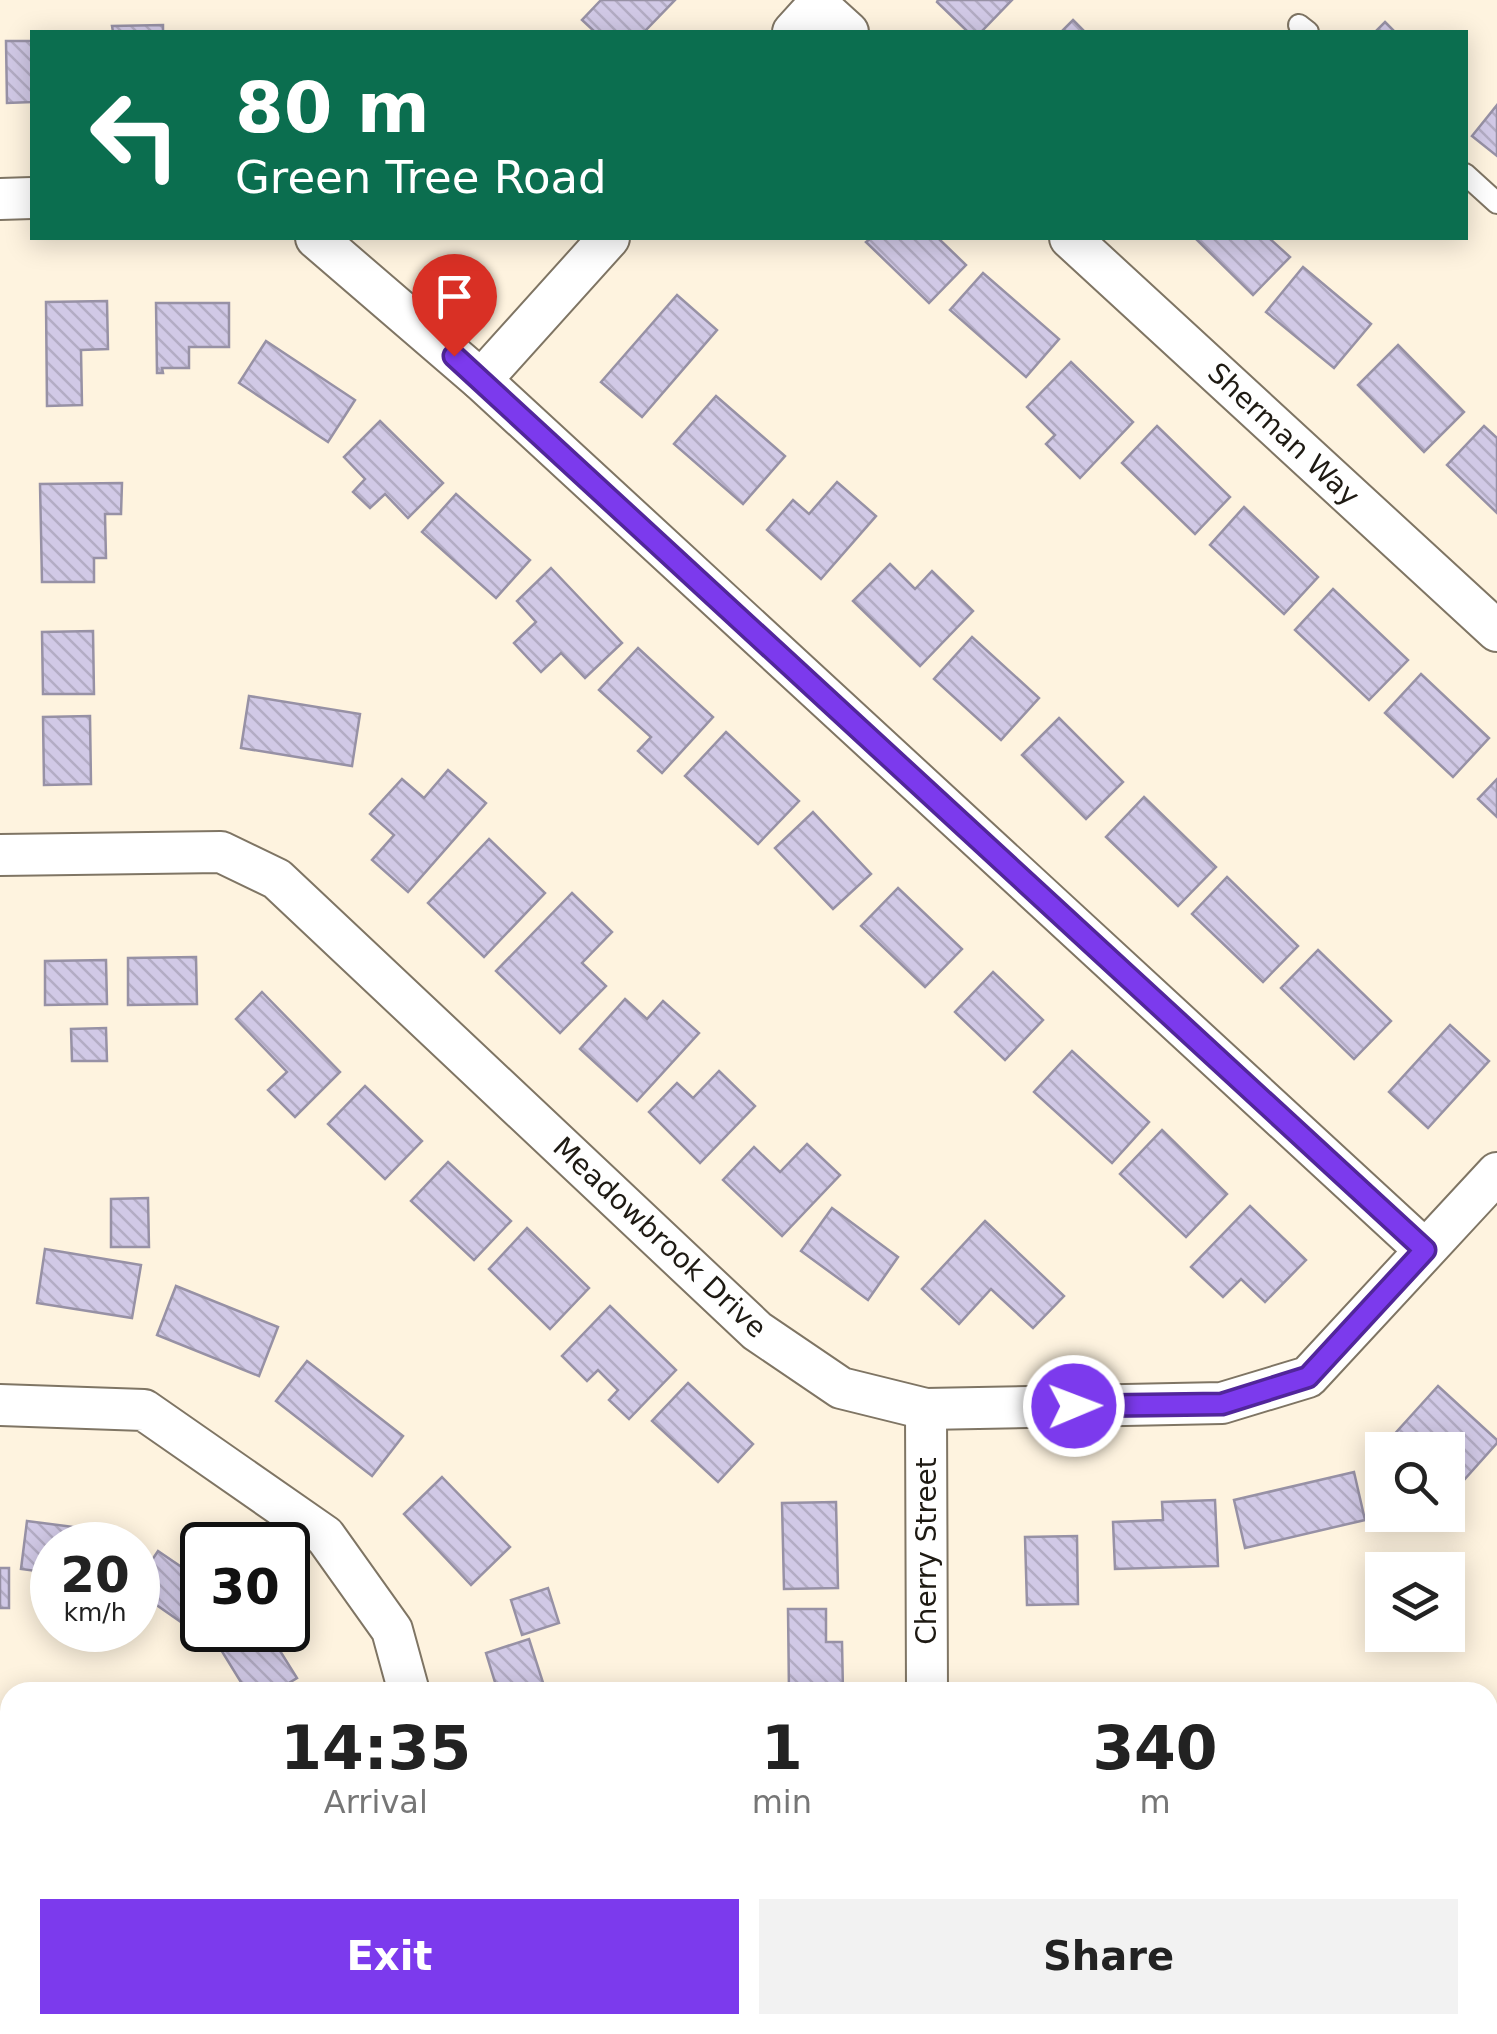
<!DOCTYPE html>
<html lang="en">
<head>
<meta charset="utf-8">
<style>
	body { margin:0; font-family:"DejaVu Sans",sans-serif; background:#f2f2f2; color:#222; height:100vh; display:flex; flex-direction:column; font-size:38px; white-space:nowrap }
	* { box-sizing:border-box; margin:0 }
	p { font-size:32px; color:#767676 }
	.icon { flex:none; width:55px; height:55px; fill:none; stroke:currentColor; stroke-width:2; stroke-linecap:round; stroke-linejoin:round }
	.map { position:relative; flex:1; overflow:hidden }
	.drawer { position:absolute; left:0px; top:1682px; width:1498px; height:352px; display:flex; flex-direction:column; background:#fff; border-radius:30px 30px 0 0; box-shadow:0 5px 25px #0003 }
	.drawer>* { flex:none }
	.hud { position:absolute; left:30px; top:30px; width:1438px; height:210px; border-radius:0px; box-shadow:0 5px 25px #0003; background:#0b6e4f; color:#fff; overflow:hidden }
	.buttons { position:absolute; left:1365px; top:1432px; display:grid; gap:20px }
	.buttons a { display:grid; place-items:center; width:100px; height:100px; border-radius:0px; background:#fff; box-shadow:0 5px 25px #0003; font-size:50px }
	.speed { position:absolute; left:30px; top:1522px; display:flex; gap:20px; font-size:50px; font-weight:700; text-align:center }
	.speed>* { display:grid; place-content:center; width:130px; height:130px; border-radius:50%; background:#fff; box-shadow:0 5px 25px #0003; line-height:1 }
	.speed small { font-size:25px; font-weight:400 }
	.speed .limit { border:5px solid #111; border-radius:15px; background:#fff; color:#111 }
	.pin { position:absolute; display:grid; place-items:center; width:85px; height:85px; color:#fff; margin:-102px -42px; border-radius:50% 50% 50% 0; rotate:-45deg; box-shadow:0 0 10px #0007 }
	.pin .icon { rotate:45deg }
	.me { position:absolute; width:110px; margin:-55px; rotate:89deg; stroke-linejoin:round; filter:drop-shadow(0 0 8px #0008) }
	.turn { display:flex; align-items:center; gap:35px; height:210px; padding:0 40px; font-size:45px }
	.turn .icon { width:130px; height:130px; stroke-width:2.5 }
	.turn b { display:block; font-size:70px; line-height:85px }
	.eta { display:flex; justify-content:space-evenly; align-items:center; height:170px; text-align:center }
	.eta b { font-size:60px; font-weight:700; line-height:70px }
	.button { display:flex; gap:20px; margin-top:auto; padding:20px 40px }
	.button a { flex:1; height:115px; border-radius:0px; background:#7c3aed; color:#fff; font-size:40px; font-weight:700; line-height:115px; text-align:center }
	.button a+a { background:#f2f2f2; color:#222 }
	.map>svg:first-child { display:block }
	.building { fill:url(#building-back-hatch); stroke:#9791a5; stroke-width:2.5 }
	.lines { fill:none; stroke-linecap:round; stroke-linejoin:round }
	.lane-casing { stroke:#7f7564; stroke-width:24 }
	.street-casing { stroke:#7f7564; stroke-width:44 }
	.secondary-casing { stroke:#7f7564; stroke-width:59 }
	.lane { stroke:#fff; stroke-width:20 }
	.street { stroke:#fff; stroke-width:40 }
	.secondary { stroke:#fff; stroke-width:55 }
	.route-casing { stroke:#51269a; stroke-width:25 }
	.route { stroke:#7c3aed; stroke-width:18 }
	.labels { text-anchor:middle; stroke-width:8; stroke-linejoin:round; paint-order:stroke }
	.street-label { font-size:28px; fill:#1e1a13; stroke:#fff }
</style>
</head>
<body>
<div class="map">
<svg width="1497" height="2034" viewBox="0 0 1497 2034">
	<defs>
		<pattern id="building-back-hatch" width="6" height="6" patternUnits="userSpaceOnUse" patternTransform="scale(2.5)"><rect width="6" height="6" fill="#d1c9e6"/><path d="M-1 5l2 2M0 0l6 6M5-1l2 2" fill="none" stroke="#b3acc4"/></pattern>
	</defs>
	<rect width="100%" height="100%" fill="#fef3df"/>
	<g class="building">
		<path d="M601,0h74l-31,32h-49l-13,-12z"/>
		<path d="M938,0h74l-31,32h-13l-31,-30z"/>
		<path d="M1073,20l12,12h-24z"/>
		<path d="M1385,22l10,10h-20z"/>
		<path d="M163,25v7h-50l-1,-6z"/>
		<path d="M6,41h26v61l-25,1z"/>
		<path d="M1497,105v51l-25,-20z"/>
		<path d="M871,238h67l28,27 -37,38 -63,-61z"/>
		<path d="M1195,238h74l21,19 -37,38z"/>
		<path d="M1303,267l68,57 -37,44 -68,-56z"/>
		<path d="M983,273l76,66 -33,38 -76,-67z"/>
		<path d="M677,295l40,35 -75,87 -41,-35z"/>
		<path d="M107,301l1,48 -27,1 1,55 -35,1 -1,-104z"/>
		<path d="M156,303h73v44h-40v21h-27l1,5h-6z"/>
		<path d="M266,341l89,59 -27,42 -89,-59z"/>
		<path d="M1398,345l66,67 -40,40 -66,-67z"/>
		<path d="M1071,362l62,60 -53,56 -34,-34 9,-9 -28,-28z"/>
		<path d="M716,396l69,60 -42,48 -69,-60z"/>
		<path d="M380,421l63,62 -35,35 -23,-24 -15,14 -17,-16 12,-13 -21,-22z"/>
		<path d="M1157,426l73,71 -35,37 -73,-71z"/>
		<path d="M1484,426l13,12v75l-50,-48z"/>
		<path d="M837,482l39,34 -55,63 -54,-49 26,-30 16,14z"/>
		<path d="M122,483l-1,31h-16l1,44h-12v24h-52l-2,-98z"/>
		<path d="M456,494l74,66 -34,38 -74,-66z"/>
		<path d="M1244,507l74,70 -34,37 -74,-69z"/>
		<path d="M890,564l25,25 17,-18 41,40 -53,55 -67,-65z"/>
		<path d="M551,568l71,75 -37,35 -24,-25 -20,19 -27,-29 22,-21 -19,-21z"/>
		<path d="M1333,589l75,71 -39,40 -74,-70z"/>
		<path d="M93,631l1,63h-51l-1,-62z"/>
		<path d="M972,637l67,61 -38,42 -67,-61z"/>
		<path d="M638,648l75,69 -51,56 -24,-22 13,-14 -52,-47z"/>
		<path d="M1421,674l68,64 -36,39 -68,-64z"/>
		<path d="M249,696l111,18 -8,52 -111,-18z"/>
		<path d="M90,716l1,68 -47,1 -1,-68z"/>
		<path d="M1059,718l64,64 -37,37 -64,-64z"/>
		<path d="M726,732l73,69 -41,43 -73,-68z"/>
		<path d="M448,770l38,33 -78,89 -36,-32 22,-25 -24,-21 32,-35 22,19z"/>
		<path d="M1497,779v38l-19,-18z"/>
		<path d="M1144,797l72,70 -38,39 -72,-69z"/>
		<path d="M813,812l58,62 -38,35 -58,-61z"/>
		<path d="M489,839l56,54 -61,64 -56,-54z"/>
		<path d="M1227,877l71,69 -35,36 -71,-68z"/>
		<path d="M898,888l64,61 -37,38 -64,-61z"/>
		<path d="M572,893l40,39 -30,31 24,23 -46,47 -64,-62z"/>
		<path d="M1318,950l73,71 -37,38 -73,-71z"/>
		<path d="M196,957l1,47 -69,1v-47z"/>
		<path d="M106,960l1,44 -62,1v-44z"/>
		<path d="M993,972l50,48 -38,40 -50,-48z"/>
		<path d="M262,992l78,80 -45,45 -27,-27 19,-18 -51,-53z"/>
		<path d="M625,999l22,20 16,-18 36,32 -62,68 -57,-52z"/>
		<path d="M1450,1025l39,36 -61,67 -39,-36z"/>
		<path d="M106,1028l1,33h-35l-1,-32z"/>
		<path d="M1072,1051l77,71 -37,41 -78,-71z"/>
		<path d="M719,1071l36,35 -55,57 -51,-51 28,-29 16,15z"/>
		<path d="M365,1086l57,55 -37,38 -57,-55z"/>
		<path d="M1162,1130l65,64 -41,43 -66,-63z"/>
		<path d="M807,1144l33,31 -58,61 -59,-56 31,-33 26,25z"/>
		<path d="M448,1162l63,59 -37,39 -63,-59z"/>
		<path d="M148,1198l1,49h-38v-48z"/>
		<path d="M1250,1206l56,54 -41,42 -24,-23 -18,18 -32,-30z"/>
		<path d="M832,1208l66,49 -30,43 -67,-49z"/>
		<path d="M985,1221l79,75 -31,32 -42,-39 -32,35 -37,-35z"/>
		<path d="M527,1228l62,60 -39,41 -61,-60z"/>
		<path d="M45,1249l96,16 -9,53 -95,-15z"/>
		<path d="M176,1286l102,41 -19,49 -102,-41z"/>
		<path d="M610,1306l66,64 -47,49 -20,-19 9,-10 -20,-20 -11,11 -25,-25z"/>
		<path d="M307,1361l96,75 -31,40 -96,-75z"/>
		<path d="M688,1383l65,61 -35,38 -66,-61z"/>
		<path d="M1438,1386l59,54v3l-33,37 -16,-15v-15l-67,-1z"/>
		<path d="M1354,1472l11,48 -120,28 -11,-48z"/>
		<path d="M442,1477l68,70 -39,38 -67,-71z"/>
		<path d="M1215,1500l3,66 -103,3 -2,-47 50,-2 -1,-18z"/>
		<path d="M836,1502l2,86 -54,1 -2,-86z"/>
		<path d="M27,1521l62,8 -3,16h-34v28l-31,-4z"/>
		<path d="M1077,1536l1,68 -51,1 -2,-68z"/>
		<path d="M158,1551l44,30v25l-14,21 -50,-35v-11z"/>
		<rect x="0" y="1568" width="9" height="40"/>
		<path d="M548,1588l11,35 -37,12 -11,-35z"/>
		<path d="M788,1609h38v33h16l1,50h-54z"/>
		<path d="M243,1630h24l30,48 -23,14h-27l-29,-47z"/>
		<path d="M529,1639l17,53h-48l-12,-39z"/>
		<path d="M1062,1685l1,7h-41v-6z"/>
		<rect x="1488" y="1760" width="9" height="45"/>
		<rect x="0" y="1788" width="10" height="51"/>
	</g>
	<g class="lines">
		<g class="lane-casing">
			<g id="lane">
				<path d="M1299,25l9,7"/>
				<path d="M1465,174l32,29"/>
			</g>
		</g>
		<g class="street-casing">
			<g id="street">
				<path d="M818,5l30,27"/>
				<path d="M793,32l29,-32"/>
				<path d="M0,199l32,-1"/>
				<path d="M316,238l165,142 944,870"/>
				<path d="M1070,238l427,393"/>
				<path d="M481,380l128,-142"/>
				<path d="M0,855l221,-3 56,27 480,452 84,57 85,21 296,-6 86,-26 189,-204"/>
				<path d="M0,1405l144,5 181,126 67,94 17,62"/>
				<path d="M926,1409l1,283"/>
				<path d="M433,2025l1,9"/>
			</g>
		</g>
		<g class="secondary-casing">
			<g id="secondary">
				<path d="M1488,1915h9"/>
				<path d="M0,1950h10"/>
			</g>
		</g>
		<use href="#lane" class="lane"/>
		<use href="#street" class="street"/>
		<use href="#secondary" class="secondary"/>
	</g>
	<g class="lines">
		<g class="route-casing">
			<path id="route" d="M454,356l971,894 -117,127 -86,27 -148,2"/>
		</g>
		<use href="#route" class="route"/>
	</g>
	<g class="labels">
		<g class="street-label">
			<text transform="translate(1284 434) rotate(43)" y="10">Sherman Way</text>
			<text transform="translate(660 1237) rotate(43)" y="10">Meadowbrook Drive</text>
			<text transform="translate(926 1551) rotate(-90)" y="10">Cherry Street</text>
		</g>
	</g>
</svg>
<div class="buttons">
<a><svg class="icon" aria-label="search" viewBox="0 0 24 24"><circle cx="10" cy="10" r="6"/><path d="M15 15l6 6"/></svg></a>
<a><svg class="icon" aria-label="layers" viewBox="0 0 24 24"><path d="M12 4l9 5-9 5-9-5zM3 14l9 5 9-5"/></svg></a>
</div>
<div class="speed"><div>20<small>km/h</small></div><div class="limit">30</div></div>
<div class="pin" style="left:454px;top:356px;background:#d93025"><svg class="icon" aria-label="arrive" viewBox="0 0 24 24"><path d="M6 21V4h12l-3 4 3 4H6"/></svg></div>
<svg class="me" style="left:1074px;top:1406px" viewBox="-20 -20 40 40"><circle r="17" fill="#7c3aed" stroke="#fff" stroke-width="3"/><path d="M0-11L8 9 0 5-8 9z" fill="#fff"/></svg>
<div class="hud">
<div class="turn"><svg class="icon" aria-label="left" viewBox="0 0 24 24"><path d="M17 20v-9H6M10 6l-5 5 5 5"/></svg><div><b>80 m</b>Green Tree Road</div></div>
</div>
<section class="drawer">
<div class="eta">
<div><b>14:35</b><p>Arrival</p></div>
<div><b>1</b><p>min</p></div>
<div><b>340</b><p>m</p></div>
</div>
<div class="button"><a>Exit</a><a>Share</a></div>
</section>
</div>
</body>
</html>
